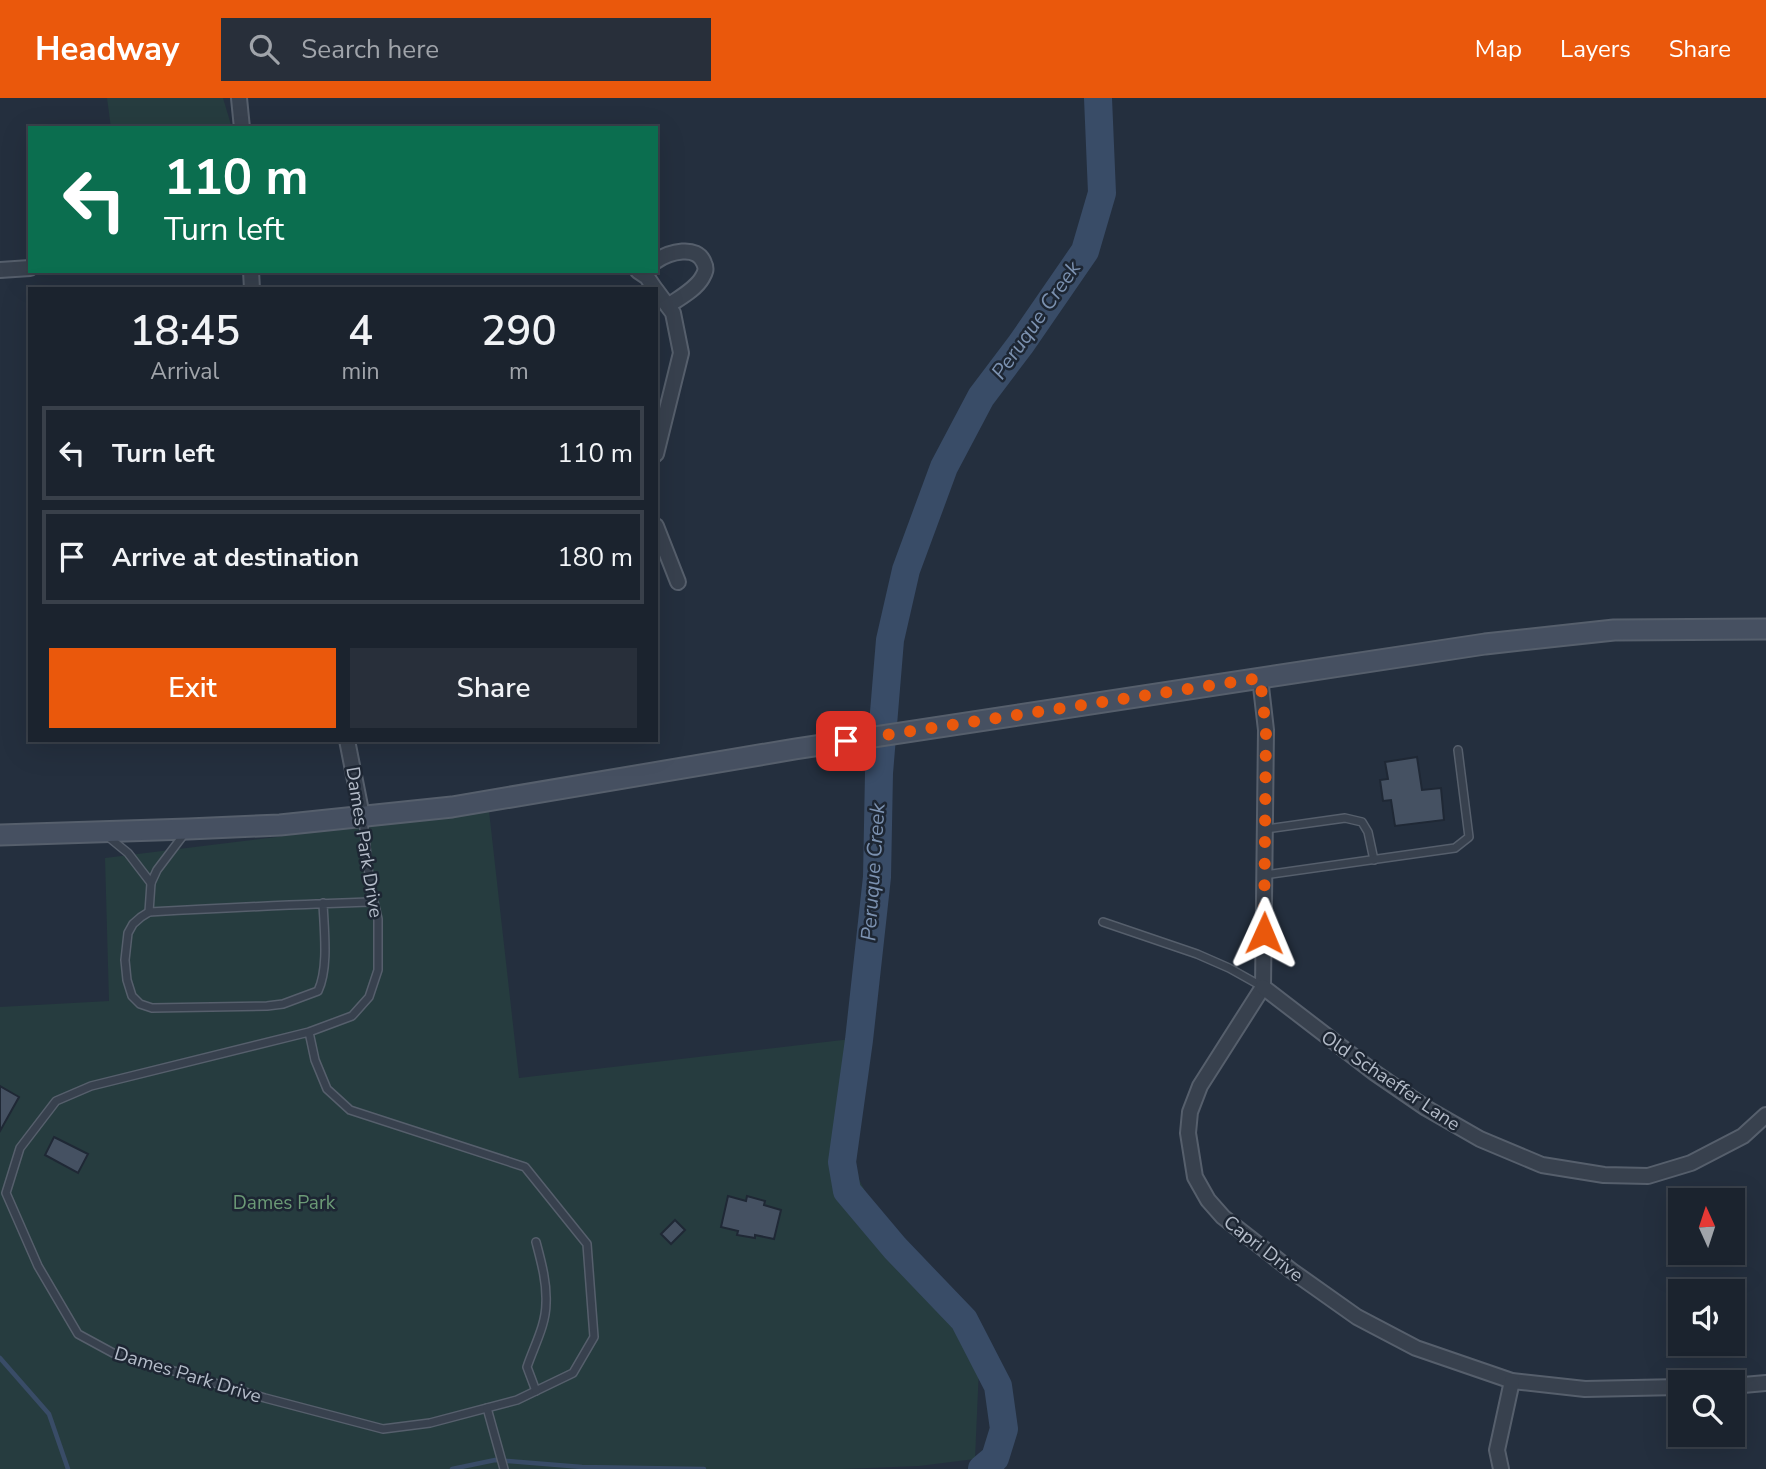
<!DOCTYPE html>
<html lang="en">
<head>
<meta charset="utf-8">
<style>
	body { margin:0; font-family:"Nunito Sans",sans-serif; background:#282f3a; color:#f1f3f6; height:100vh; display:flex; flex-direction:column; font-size:26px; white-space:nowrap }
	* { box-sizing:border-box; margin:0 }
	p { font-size:23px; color:#a0a4aa }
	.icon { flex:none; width:38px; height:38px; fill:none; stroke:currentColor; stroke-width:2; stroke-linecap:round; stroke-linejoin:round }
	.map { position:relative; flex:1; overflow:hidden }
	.drawer { position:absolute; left:28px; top:189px; width:630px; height:455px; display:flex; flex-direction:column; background:#1b232e; border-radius:0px; box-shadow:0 7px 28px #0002,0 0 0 2px #39404a }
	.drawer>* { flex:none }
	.guide { position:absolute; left:28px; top:28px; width:630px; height:147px; border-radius:0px; box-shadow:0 7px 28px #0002,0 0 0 2px #39404a; background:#0b6e4f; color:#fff; overflow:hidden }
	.needle { width:46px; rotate:357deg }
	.fabs { position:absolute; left:1668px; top:1090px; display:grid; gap:14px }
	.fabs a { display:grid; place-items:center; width:77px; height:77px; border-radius:0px; background:#1b232e; box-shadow:0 7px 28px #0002,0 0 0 2px #39404a; font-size:35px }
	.pin { position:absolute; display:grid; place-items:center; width:60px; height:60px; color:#fff; margin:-30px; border-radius:14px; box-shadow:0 4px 10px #0006 }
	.me { position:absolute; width:77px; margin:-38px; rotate:1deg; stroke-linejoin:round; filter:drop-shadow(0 0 5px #0008) }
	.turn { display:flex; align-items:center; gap:24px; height:147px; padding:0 21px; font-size:32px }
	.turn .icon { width:91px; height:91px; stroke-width:2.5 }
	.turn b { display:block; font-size:49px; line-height:60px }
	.eta { display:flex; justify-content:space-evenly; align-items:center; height:119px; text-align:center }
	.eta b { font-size:42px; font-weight:600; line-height:49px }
	.action { display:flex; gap:14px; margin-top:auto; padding:14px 21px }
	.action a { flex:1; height:80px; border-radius:0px; background:#ea580c; color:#fff; font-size:28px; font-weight:600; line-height:80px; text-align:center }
	.action a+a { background:#282f3a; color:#f1f3f6 }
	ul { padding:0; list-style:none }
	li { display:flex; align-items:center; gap:21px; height:94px; margin:0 14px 10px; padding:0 7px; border:4px solid #39404a; border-radius:0px }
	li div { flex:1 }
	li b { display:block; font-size:26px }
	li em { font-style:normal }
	header { display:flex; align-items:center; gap:42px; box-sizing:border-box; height:98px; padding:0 35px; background:#ea580c; color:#fff }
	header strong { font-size:33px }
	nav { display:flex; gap:38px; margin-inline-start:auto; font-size:24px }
	.search { width:490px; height:63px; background:#282f3a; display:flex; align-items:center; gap:18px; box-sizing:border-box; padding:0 24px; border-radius:0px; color:#a0a4aa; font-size:26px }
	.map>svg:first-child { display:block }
	.green { fill:#263c3f }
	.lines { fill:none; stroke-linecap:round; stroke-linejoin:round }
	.stream { stroke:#394c67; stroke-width:4.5 }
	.river { stroke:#394c67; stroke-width:28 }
	.building { fill:#455162; stroke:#1f2835; stroke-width:2 }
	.lane-casing { stroke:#565f6c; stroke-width:10 }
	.street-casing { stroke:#565f6c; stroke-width:18 }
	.secondary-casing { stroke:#565f6c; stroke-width:23 }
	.lane { stroke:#38414e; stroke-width:7 }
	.street { stroke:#38414e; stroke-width:14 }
	.secondary { stroke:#465061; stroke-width:19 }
	.route { stroke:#ea580c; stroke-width:12; stroke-dasharray:0 21.6 }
	.labels { text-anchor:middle; stroke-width:5; stroke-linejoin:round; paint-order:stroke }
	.street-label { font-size:19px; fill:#b4bcc9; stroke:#1d2633 }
	.park-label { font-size:19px; fill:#6b9a76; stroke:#1d2633 }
	.water-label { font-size:21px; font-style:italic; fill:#7c92b1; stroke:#1d2633 }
</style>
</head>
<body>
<header>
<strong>Headway</strong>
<div class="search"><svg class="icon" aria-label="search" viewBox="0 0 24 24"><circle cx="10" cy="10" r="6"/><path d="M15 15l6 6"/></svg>Search here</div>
<nav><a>Map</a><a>Layers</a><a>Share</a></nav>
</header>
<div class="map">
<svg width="1766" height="1371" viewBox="0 0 1766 1371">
	<rect width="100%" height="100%" fill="#242f3e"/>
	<g class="green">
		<path d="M107,0h116l9,30h-121z"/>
		<path d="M489,713l30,267 332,-39 -4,118 58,109 75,79 -5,114 -56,7 -76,3h-843v-462l109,-6 -4,-143z"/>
	</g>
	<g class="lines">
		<g class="stream">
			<path d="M0,1260l49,56 19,55"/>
			<path d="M452,1371l43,-9 87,7 122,2"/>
		</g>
		<path class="river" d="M982,1371l13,-11 9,-29 -6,-43 -34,-66 -69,-72 -48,-57 -5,-29 17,-122 18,-163 2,-104 11,-133 16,-70 38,-103 37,-70 40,-53 64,-93 17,-58 -4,-95"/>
	</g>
	<g class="building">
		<path d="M1417,659l5,33 19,-2 3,32 -49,6 -4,-26 -8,1 -3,-21 8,-1 -3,-17z"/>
		<path d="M0,988l19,11 -19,34z"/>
		<path d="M54,1039l34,17 -10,19 -33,-18z"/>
		<path d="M728,1098l18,5 1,-5 18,5 -1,4 17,5 -7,29 -19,-4v3l-18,-3 1,-4 -17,-4z"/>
		<path d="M675,1122l10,10 -14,14 -10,-10z"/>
	</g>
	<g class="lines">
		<g class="lane-casing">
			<g id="lane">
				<path d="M1266,731l79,-11 17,4 6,10 6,28"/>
				<path d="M106,737l22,18 23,30"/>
				<path d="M1265,777l190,-27 14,-11 -11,-87"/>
				<path d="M323,805c1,26 6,65 -5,88l-35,13 -16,2 -115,2 -12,-4 -8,-8 -5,-16 -2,-20 3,-27 5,-9 8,-7 8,-5c75,-4 150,-8 225,-10"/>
				<path d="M149,814l2,-29 6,-13 28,-37"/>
				<path d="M1103,824l94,32 32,14 34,19"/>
				<path d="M309,934l6,28 12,29 23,21 175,57 62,77 7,93 -21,36 -56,27 -87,23 -47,6 -118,-31 -152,-45 -35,-19 -40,-68 -32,-73 14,-45 36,-47 35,-15 218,-54 43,-16 17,-19 9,-27v-51l-8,-34 -7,-66"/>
				<path d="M536,1293l-9,-24c7,-21 19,-42 19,-64 1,-21 -5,-42 -10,-61"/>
				<path d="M487,1310l17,61"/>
			</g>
		</g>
		<g class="street-casing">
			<g id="street">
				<path d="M239,0l3,30"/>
				<path d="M656,163c13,-9 41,-17 48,2 3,6 1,10 -2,15 -7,12 -23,20 -34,28"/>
				<path d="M0,172l30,-2"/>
				<path d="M251,173l1,18"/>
				<path d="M638,173l9,6 8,12"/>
				<path d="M656,192l17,23 8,40 -25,101"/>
				<path d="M656,428l22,56"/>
				<path d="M1260,580l6,52 -3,257 -63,99 -10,26 -2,21 7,44 13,23 15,17 69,54 65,46 59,31 96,33 73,8 95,-2"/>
				<path d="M347,642l15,76"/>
				<path d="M1263,889l112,86 51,35 54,31 62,26 62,10 44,1 43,-13 52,-27 23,-21"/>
				<path d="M1732,1288l34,-3"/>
				<path d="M1501,1371l-4,-19 15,-69"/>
			</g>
		</g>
		<g class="secondary-casing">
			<path id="secondary" d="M0,737l188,-6 92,-4 172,-18 343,-58 690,-105 129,-14 152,-1"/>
		</g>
		<use href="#lane" class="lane"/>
		<use href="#street" class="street"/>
		<use href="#secondary" class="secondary"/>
	</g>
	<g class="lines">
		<path class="route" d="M846,643l414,-63 6,52 -2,203"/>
	</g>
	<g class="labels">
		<g class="street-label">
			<text transform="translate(365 744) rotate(81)" y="7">Dames Park Drive</text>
			<text transform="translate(1391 982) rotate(34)" y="7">Old Schaeffer Lane</text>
			<text transform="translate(1264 1150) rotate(38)" y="7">Capri Drive</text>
			<text transform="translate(188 1276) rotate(17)" y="7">Dames Park Drive</text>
		</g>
		<g class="park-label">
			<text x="284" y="1111">Dames Park</text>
		</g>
		<g class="water-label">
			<text transform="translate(1036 222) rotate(-55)" y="7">Peruque Creek</text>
			<text transform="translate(873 774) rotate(-86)" y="7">Peruque Creek</text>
		</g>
	</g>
</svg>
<div class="fabs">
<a><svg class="needle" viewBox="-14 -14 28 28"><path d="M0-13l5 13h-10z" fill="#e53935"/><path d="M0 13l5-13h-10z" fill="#a0a4aa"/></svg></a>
<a><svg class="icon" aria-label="sound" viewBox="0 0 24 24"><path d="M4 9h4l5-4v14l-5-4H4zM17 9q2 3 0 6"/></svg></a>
<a><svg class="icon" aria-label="search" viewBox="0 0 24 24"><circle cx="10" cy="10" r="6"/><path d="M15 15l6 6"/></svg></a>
</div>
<div class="pin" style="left:846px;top:643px;background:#d93025"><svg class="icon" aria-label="arrive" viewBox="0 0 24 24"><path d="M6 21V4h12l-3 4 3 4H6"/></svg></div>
<svg class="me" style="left:1264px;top:835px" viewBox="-20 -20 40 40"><path d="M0-17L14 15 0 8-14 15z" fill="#ea580c" stroke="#fff" stroke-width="4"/></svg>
<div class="guide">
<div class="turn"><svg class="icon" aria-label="left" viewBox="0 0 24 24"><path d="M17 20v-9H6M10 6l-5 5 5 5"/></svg><div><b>110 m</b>Turn left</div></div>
</div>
<section class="drawer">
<div class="eta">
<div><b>18:45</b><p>Arrival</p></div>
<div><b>4</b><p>min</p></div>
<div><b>290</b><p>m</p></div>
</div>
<ul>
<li><svg class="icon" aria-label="left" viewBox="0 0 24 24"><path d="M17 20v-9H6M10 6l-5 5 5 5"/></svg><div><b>Turn left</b></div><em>110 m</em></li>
<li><svg class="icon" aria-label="arrive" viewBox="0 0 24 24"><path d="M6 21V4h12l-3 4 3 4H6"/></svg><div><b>Arrive at destination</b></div><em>180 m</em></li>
</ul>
<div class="action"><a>Exit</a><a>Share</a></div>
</section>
</div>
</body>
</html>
